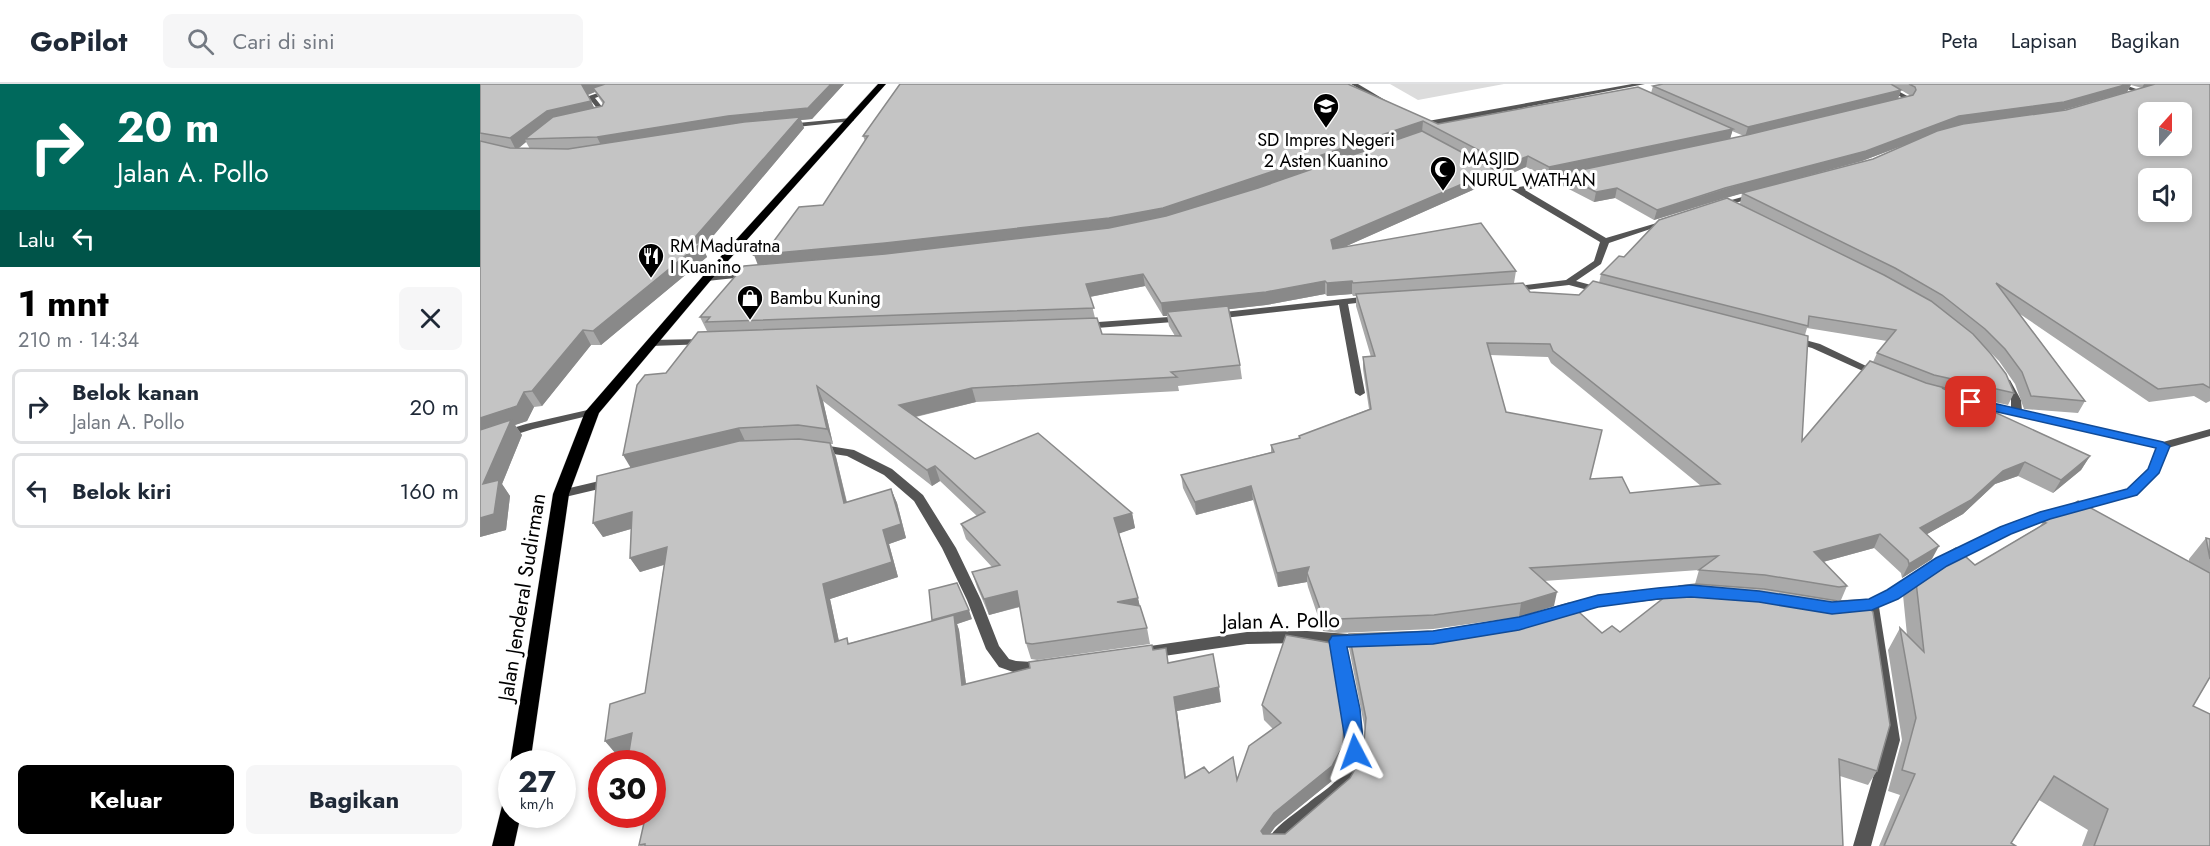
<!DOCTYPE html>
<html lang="id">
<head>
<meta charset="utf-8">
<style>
	body { margin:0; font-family:Jost,sans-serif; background:#f6f6f7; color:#1f2937; height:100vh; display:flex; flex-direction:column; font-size:22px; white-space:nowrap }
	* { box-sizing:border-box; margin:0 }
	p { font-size:20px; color:#747a83 }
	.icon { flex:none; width:33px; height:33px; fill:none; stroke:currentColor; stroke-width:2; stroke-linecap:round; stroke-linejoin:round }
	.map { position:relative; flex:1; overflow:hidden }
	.side { display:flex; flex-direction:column; background:#fff; width:480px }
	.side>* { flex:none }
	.hud { background:#00695c; color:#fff; overflow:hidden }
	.needle { width:39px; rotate:21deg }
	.controls { position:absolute; left:1658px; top:18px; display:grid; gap:12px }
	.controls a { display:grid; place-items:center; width:54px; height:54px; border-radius:9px; background:#fff; box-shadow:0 3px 9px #0003; font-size:30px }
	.speed { position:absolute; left:18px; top:666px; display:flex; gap:12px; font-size:30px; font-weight:700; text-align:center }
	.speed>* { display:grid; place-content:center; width:78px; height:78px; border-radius:50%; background:#fff; box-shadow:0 3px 9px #0003; line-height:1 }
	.speed small { font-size:15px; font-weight:400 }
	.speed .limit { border:9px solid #d22; background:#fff; color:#111 }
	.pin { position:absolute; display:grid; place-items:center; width:51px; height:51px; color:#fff; margin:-26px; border-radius:12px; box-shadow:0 3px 9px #0006 }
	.me { position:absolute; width:66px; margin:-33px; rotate:356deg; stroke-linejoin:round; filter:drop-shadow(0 0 4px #0008) }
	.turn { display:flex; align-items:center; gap:21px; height:126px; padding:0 18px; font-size:27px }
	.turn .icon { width:78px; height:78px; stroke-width:2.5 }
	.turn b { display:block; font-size:42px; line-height:51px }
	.then { display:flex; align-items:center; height:57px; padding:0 18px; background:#0003; gap:12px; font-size:22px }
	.round { display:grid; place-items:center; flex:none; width:63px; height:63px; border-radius:9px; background:#f6f6f7 }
	.headline { display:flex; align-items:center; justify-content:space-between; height:102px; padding:0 18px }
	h1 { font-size:36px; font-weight:700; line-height:45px; color:#000 }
	.primary-button { display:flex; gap:12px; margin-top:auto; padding:12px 18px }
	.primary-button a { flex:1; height:69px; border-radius:9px; background:#000; color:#fff; font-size:24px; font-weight:700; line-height:69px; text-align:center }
	.primary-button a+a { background:#f6f6f7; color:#1f2937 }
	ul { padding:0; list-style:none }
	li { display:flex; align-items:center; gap:18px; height:75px; margin:0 12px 9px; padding:0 6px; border:3px solid #e0e1e3; border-radius:9px }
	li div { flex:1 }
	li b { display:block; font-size:22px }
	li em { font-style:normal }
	header { display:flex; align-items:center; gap:36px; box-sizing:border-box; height:84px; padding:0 30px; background:#fff; border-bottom:2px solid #e0e1e3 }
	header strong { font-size:28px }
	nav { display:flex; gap:33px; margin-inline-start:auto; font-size:21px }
	.search { width:420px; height:54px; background:#f6f6f7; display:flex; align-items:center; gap:15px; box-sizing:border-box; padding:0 21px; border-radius:9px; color:#747a83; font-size:22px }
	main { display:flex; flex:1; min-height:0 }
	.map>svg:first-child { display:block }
	.green { fill:#dcdcdc }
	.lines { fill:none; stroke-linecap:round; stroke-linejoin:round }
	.primary-casing { stroke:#dbdbdb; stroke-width:1 }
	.minor { fill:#555; fill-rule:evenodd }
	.primary { fill:#000; fill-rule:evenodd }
	.wall { fill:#a9a9a9; fill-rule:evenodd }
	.shaded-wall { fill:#898989 }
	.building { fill:#c4c4c4; stroke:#898989; stroke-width:1.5; fill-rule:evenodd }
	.route { fill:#1a73e8; stroke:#114b97; stroke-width:1.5 }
	.labels { text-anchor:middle; stroke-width:6; stroke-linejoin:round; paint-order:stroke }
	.far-poi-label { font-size:18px; fill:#000; stroke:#fff; text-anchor:start }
	.street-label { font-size:21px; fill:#000; stroke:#fff }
</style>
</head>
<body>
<header>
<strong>GoPilot</strong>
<div class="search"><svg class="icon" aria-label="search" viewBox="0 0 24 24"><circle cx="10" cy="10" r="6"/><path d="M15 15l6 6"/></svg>Cari di sini</div>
<nav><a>Peta</a><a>Lapisan</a><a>Bagikan</a></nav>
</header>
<main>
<section class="side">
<div class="hud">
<div class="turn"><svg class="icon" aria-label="right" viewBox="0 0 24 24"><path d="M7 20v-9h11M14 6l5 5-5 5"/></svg><div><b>20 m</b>Jalan A. Pollo</div></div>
<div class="then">Lalu<svg class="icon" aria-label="left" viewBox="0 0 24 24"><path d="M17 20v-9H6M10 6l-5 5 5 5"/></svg></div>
</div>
<div class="headline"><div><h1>1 mnt</h1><p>210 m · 14:34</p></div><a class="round"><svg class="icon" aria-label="close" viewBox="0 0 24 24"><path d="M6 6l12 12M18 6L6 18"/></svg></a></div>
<ul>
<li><svg class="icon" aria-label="right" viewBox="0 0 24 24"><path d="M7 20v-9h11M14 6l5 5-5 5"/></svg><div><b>Belok kanan</b><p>Jalan A. Pollo</p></div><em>20 m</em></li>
<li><svg class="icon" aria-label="left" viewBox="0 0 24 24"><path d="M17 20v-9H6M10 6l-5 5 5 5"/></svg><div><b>Belok kiri</b></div><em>160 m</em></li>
</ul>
<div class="primary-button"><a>Keluar</a><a>Bagikan</a></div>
</section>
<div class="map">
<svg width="1730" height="762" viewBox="0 0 1730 762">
	<rect width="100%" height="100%" fill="#fff"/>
	<path class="green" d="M910,0h114l-86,16z"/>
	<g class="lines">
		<g class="primary-casing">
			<g id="primary">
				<path d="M398,0h8l-175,196 -112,133 -30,81 -39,270h-18v4l-2,-4 43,-270 32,-82 118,-136z"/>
				<path d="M32,711v19h9l-7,32h-22l12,-48z"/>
			</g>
		</g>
		<g class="minor">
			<path d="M144,0h9l-38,14 12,15 -8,4h-4v-2l5,-3 -12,-15 1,-1z"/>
			<path d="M871,0h7l32,19 -5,1z"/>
			<path d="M1152,0h13l-221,43 -7,-4z"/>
			<path d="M1397,0h8l26,14 -13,7h-4v-2l9,-5z"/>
			<path d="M1632,0h10l23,8 -3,2z"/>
			<path d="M371,34l3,2 -1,1 -66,7 -3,-2 3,-2z"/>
			<path d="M997,81h6l36,22 62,-12v4l-56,11 81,48 61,-18 4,2 -62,21 -8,21 -25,17 30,8v4l-3,1 -34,-9 -61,7v-4l3,-1 55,-7 28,-19 6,-19 -123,-73z"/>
			<path d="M1276,109h3v4l-41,10 -4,-2z"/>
			<path d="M271,187l3,1v4l-47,5 -5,-3 5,-3z"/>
			<path d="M891,212l3,1v4l-26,3 17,89 -5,3 -5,-3 -16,-88 -124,14 -5,-3 5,-3z"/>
			<path d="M703,232l3,1v4l-102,8 -5,-3 5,-3z"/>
			<path d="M1314,253l26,7 63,30 -5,3 -4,-1 -62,-28 -22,-6v-4z"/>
			<path d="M224,255l5,3 -1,2 -57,2 -5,-3 5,-3z"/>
			<path d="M1526,295l4,1 11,20 1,11 141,31 47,-13v7l-42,12 -10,25 -22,22 -87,23 -39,15 -59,30h-10l-2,-3 2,-3 59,-30 40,-15 88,-23 21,-21 7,-20 -196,-45 -5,-3 5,-3 51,11v-8l-10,-18z"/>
			<path d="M112,325l6,3 -2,2 -63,15 -53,17v-8l46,-14z"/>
			<path d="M337,360l37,6 38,19 31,26 33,53 25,52 18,46 10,13 7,2 33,2 3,4 -3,4 -33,2 -17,-6 -13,-18 -19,-49 -25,-52 -28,-47 -30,-26 -37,-19 -34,-5 -2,-3 2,-3z"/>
			<path d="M132,394l6,4 -2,3 -55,13 -6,-4 2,-3z"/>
			<path d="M1442,486l5,2 2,3 -2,3 -48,29 21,133 -29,106h-18l31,-106 -18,-129 -20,-1 -2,-4 2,-4 23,-2z"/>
			<path d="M1205,503l5,1 2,4 -2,4 -5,1 -87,9 -37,11 -5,-1 -2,-4 2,-4 42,-12z"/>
			<path d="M827,547l56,4 5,2 2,4 -2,4 -5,2 -17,-2 17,88v19l-2,16 -13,23 -63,55h-21c7,-17 29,-31 43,-42 10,-9 24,-16 32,-27 20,-26 -3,-101 -8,-133l-24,-1 -60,1 -97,14 -5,-2 -2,-4 2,-4 5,-2 97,-14z"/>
		</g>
		<use href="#primary" class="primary"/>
	</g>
	<g class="wall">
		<path d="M0,0h364l-32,35 -11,1 3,8 -101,120 4,9 -106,88h-10l-49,61 -8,1 -7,14 -12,4 7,10 -20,49 8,12 -4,34 -26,7zM115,8l8,12 -1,2 -8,1 -6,-12zM46,58l4,7h-12z"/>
		<path d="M868,0l90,40 213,-31 2,-7 10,-2h547v317l-4,2 -12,-7 -45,6 -129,-88 65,87 -7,12 -54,-4 -9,-25 -16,-23 -22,-22 37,54 -6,12 -58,-13 140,64 -9,14 -28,23 -35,-17 -23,8 -32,30 -36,20 5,25 -30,19 -1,-5 -27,-25 -51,14 24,24 -6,14h-5l41,171 -9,14 -28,-9 3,70h-1203l12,-32v-50l-23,-12 -12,3 -12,-14 40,-48 19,-128 -24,7 -10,-14 1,-29 -28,8 -10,-14 37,-55 36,-95 45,-41v-1h-4l-7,-14 58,-52 10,-16 55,-44 42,-64 -2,-5zM1651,1l11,3 -76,22 -6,1 67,-19zM1421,6l10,6 -13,3zM1252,47l12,5 -14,3zM1432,58l-39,17 -103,27 92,-25zM1046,83l22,11 14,-3 -1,10 33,17 21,-4 39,22 88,-27 -2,11 63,32 -179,21 -23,17 -2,9 -20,12 -49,-3 -16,-9 2,-12 -172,-24 149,-66 2,-11 11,6zM828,87l-50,17 -13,4zM665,202l18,30h4l2,10 6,10 -73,-2 -7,-16 -5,-21zM845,210l2,2 25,-2 1,2h3v10l15,51h-8v12l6,40 -70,27v2l-28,7v7l-90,23 2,13 13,27 57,-15 25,87 29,-5 1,5 15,44 15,2 95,-4 86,-12 35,-11 -10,-25 155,-11 -4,14 -75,48 -18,1 -253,1v14l16,82 -2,25 -13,23 -65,56h-15l5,-7 58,-47 10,-19 -81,-56 2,15 9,9 -36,51 -28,-7 -23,5 -9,-67 44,-9 -53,-40 -15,-12 -187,34 -7,-54 -2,-6 15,-5 -40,1v1l-82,22 -11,-2 -9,-42 68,-22 -9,-33 17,-6 -9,-35 -6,-14 -44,13 -11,-45 -5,-13h2l-10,-43 109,85 8,-5 37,35 -16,8 5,15 26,28 -20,5 5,15 12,28 31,-8 6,36 5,16 6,1 113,-16 -3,-16 -7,-22 -21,-73 16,-5 -3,-15 -157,-54 -59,-42 60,-15 203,-11 -1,-5 64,-7 -2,-14 -11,-56 37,-4zM1327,244l80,13 -10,12 -4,9 -71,79 3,-106zM1010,271l58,2 3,6 150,123 -71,7 -39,-14 -85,-67z"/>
		<path d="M1563,438l146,39v-2l17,-21 4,1v138l-17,29 17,140h-128l6,-16 -49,-30 -28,43 5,3h-137l21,-51 -12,-4 14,-51 -14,-90 12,-22 7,7 -4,-40 12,-22 60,-8 65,-39z"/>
	</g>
	<g class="shaded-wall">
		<path d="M104,0h34l-25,4 2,4 -8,3 -5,-10z"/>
		<path d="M351,0h13l-32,35 -11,1 3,8 -101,120 4,9 -106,88 -8,-14 10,-182 -6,-12z"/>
		<path d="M1648,0h3l-4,8 -67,19 -105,15 -93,35 -140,38 -68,21 3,-10 302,-94z"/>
		<path d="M1664,0h20l-22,4z"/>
		<path d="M1421,6l-3,9 -153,38 3,-10z"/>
		<path d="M111,17l5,11 -71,27 1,3 -10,8 -6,-12 37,-27z"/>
		<path d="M943,37l-1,11 -258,88 -53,10 -352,38 -5,-13z"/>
		<path d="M1253,45l-3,10 -182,39 1,-11z"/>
		<path d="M1048,72l-2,11 -20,9 1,-11z"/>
		<path d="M1015,86l-2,11 -162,72v-13z"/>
		<path d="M1137,104l-2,10 -21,4 2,-10z"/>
		<path d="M663,190l2,12 -56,11 -3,-13z"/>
		<path d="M845,197v13l-59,11 -97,11 -2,-4v4h-4l-2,-13z"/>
		<path d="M872,197v13l-25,2v-13z"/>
		<path d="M103,246l8,15 -49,61 -10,-15z"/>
		<path d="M337,302l6,15 10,43 -6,-15z"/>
		<path d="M492,304l4,14 -71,17 -6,-14z"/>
		<path d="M44,308l10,15 -7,14 -12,4 7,10 -20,49 8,12 -4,34 -26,7v-19l3,-34 -3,-48v-18z"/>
		<path d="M259,344l7,15 -114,27 -9,-15z"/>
		<path d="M350,359l6,14 14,60 -6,-14z"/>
		<path d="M1610,372l-9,14 -28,23 8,-13z"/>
		<path d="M1545,378l-7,14 -23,8 -32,30 -50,28 7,-14 83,-57z"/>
		<path d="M455,382l5,15 -8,5 -5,-16z"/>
		<path d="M771,402l2,14 -57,15 -1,-13z"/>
		<path d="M411,405l6,14 9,35 -17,6 9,33 -68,22 12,57 -7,-14 -12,-58 60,-54z"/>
		<path d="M152,428l9,14 -38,11 -10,-14z"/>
		<path d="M652,429l3,15 -17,6 -4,-16z"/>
		<path d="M1400,450l-6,14 -66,18 6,-14z"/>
		<path d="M1459,462l-7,13 -30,19 7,-14z"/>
		<path d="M187,463l9,14 -36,11 -10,-14z"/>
		<path d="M829,483l-2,6v9l-29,5 -1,-14z"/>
		<path d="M537,507l5,15 -33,9 -5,-16z"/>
		<path d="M1077,508l-3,14 -35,11 2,-14z"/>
		<path d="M658,514l3,15 -24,-11z"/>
		<path d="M489,526l3,9 -15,5 2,6 9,70 -36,-80z"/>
		<path d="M739,603l2,15 -44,9 11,81 -14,-95z"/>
		<path d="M864,631l-1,46 -10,19 -58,47 -13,18 -1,-14z"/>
		<path d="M152,649l11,14 -26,8 -12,-14z"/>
	</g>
	<g class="building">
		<path d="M0,0h104l-2,1 9,16 -44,10 -37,27 -30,-5z"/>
		<path d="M125,0h226l-23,24 -80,8 -131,21 -72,2 28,-22 49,-11 2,-4 -11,-14z"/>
		<path d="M420,0h448l90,40 200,-37 95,42 -184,38 -21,-11 -21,9 -84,-44 -260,87 -54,10 -224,25 -131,12 5,-6h9l31,-42 24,-2 45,-69h-5z"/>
		<path d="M1183,0h228l10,6 -153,37 -95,-41z"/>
		<path d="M1429,0h219l-64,18 -105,14 -93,35 -141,37 -68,22 -40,-22 -21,4 -34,-18 185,-39 166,-40 3,-5 -1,-3z"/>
		<path d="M1675,0h55v304l-7,-4 -45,5 -162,-106 89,118 -54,-5 -9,-24 -17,-23 -20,-20 -43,-34 -47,-27 -153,-75 131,-34 64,-28 26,-7 103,-14zM1668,28h33v34h-33zM1668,94h33v34h-33z"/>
		<path d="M320,33l-110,126h11l-108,88 -10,-1 -51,61 -8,1 -7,14 -37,12v-277l30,7 58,1 176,-27z"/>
		<path d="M942,47l73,39 -164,70 2,9 148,-26 35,48 -163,12 -1,-2 -25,2 -2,-2 -59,11 -105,11 -18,-29 -57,10 8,24 -388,14 4,-5h-10l44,-51 141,-12 224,-26 57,-12 92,-28z"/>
		<path d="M1247,114l157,77 47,26 42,33 18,20 15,20 8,19 -80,-18 -57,-22 19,-23 -87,-14 -1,10 -207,-52 18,-18 5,1 35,-37z"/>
		<path d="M1113,197l215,55 -6,105 68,-80 56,22 23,6 -7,-1 148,68 -29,24 -36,-18 -22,9 -32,29 -51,28 19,18 -30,18 -1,-4 -28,-26 -66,18 33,34 -8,1 -74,-12 -66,-5 19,-14 -188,12 27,24 -36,11 -87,12 -96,4 -15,-2 -16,-44 2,-6 -32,6 -26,-87 -56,16 -14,-27 93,-23 -3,-7 29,-7 -1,-2 72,-27 -8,-52 12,-1 -19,-62 167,-11 7,9 49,3zM1007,259l63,1 3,7 167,133 -90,9 -8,-16 -32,2 12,-49 -96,-18z"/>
		<path d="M748,222l12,59 -69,7 6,5 -205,11 -73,17 76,54 63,-26 94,80 -18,5 24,80 -21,4 23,4 7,22 -115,16 -6,-1 -9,-52 -33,8 -12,-27 28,-7 -39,-41 24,-12 -50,-46 -8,4 -110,-84 10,43 -29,-4 -59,3 -116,27 14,-70 8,-10 21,-2 32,-41 399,-14 5,16 79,2 -14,-24z"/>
		<path d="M31,336l-28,64 16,-4 -5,34 -14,4v-88z"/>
		<path d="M319,355l31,4 14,60 47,-14 10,35 -18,6 9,32 -69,22 12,58 12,-4 1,6 106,-29 8,70 68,-17 -1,-6 123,-17 1,5 13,-2 2,15 45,-9 6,33 -45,10 11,81 19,-11 5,6 24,-16 4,23 12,-34 32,-23 -19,-18 24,-70 45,8 13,72 -1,31 -11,20 -58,47 -13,18 2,3h22l65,-56 13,-23 3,-37 -17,-84 86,-3 87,-14 47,-14 33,30 10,-7 8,6 59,-46 17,-2 68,5 74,12 23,-1 12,12 17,113 -13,46 -38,-12 4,87h-1198v-2l-6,1 7,-31h6v-33l2,-5h-2v-12h-25l5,-31 -27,8 5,-37 35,-11 22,-146 -37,11 2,-46 -39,11 4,-47 142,-35z"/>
		<path d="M1598,417l132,72v104l-17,29 17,8v132h-116l14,-37 -54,-33 -43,67 5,3h-132l31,-72 -13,-4 14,-52 -16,-90 24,24 -9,-79 41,-25 19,17 71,-42 -3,-1z"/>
		<path d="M1726,454l4,1v20z"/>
		<path d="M477,499l12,27 -37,10 -3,-30z"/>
	</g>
	<path class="route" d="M1491,314l192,44 7,4 -11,27 -22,22 -87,24 -39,15 -64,32 -49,33 -26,11 -40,4 -73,-12 -68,-5 -33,2 -60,8 -79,23 -86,14 -86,3 13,62 4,43 -2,6 -7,2 -7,-2 -19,-117 3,-5 101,-5 86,-14 79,-22 60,-7 33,-3 68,6 73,11 37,-3 18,-9 49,-32 64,-31 40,-15 87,-23 21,-20 8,-21 -189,-43 -2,-3 2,-3z"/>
	<defs>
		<g id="school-pin" transform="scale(1.35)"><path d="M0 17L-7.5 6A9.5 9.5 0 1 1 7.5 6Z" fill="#000" stroke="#fff"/><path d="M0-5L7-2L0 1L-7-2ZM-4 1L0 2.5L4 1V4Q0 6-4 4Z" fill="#fff"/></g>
		<g id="mosque-pin" transform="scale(1.35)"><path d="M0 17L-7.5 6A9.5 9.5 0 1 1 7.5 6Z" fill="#000" stroke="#fff"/><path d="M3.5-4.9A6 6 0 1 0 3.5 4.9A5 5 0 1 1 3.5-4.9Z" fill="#fff"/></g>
		<g id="restaurant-pin" transform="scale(1.35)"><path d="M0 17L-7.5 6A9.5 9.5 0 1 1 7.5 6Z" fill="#000" stroke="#fff"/><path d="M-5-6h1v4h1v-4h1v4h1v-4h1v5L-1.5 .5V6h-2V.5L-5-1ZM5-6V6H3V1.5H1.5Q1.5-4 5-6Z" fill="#fff"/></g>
		<g id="shop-pin" transform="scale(1.35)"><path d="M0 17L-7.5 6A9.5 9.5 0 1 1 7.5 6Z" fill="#000" stroke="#fff"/><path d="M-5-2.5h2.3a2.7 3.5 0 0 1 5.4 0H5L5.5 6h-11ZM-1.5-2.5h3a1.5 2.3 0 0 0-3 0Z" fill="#fff"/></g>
	</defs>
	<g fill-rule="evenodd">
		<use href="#school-pin" x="846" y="22"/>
		<use href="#mosque-pin" x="963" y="85"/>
		<use href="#restaurant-pin" x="171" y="172"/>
		<use href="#shop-pin" x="270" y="214"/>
	</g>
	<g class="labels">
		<g class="far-poi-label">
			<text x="846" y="62" text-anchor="middle">SD Impres Negeri<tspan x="846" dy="21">2 Asten Kuanino</tspan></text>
			<text x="982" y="81">MASJID<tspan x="982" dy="21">NURUL WATHAN</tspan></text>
			<text x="190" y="168">RM Maduratna<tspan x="190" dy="21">I Kuanino</tspan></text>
			<text x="290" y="220">Bambu Kuning</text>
		</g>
		<g class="street-label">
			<text transform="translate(42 513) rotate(-81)" y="7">Jalan Jenderal Sudirman</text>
			<text transform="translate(801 537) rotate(-1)" y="7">Jalan A. Pollo</text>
		</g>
	</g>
</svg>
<div class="controls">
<a><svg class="needle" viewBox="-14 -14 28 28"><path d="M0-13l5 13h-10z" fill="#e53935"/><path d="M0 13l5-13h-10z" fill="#747a83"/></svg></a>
<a><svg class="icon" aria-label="sound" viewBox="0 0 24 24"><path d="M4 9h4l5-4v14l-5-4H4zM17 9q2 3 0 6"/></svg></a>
</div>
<div class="speed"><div>27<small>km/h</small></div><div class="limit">30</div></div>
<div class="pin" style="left:1491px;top:318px;background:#d93025"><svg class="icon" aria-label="arrive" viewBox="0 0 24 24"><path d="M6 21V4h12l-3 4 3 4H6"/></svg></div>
<svg class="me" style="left:875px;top:668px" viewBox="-20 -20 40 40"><path d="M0-17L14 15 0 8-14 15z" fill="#1a73e8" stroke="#fff" stroke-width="4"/></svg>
</div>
</main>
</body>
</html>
